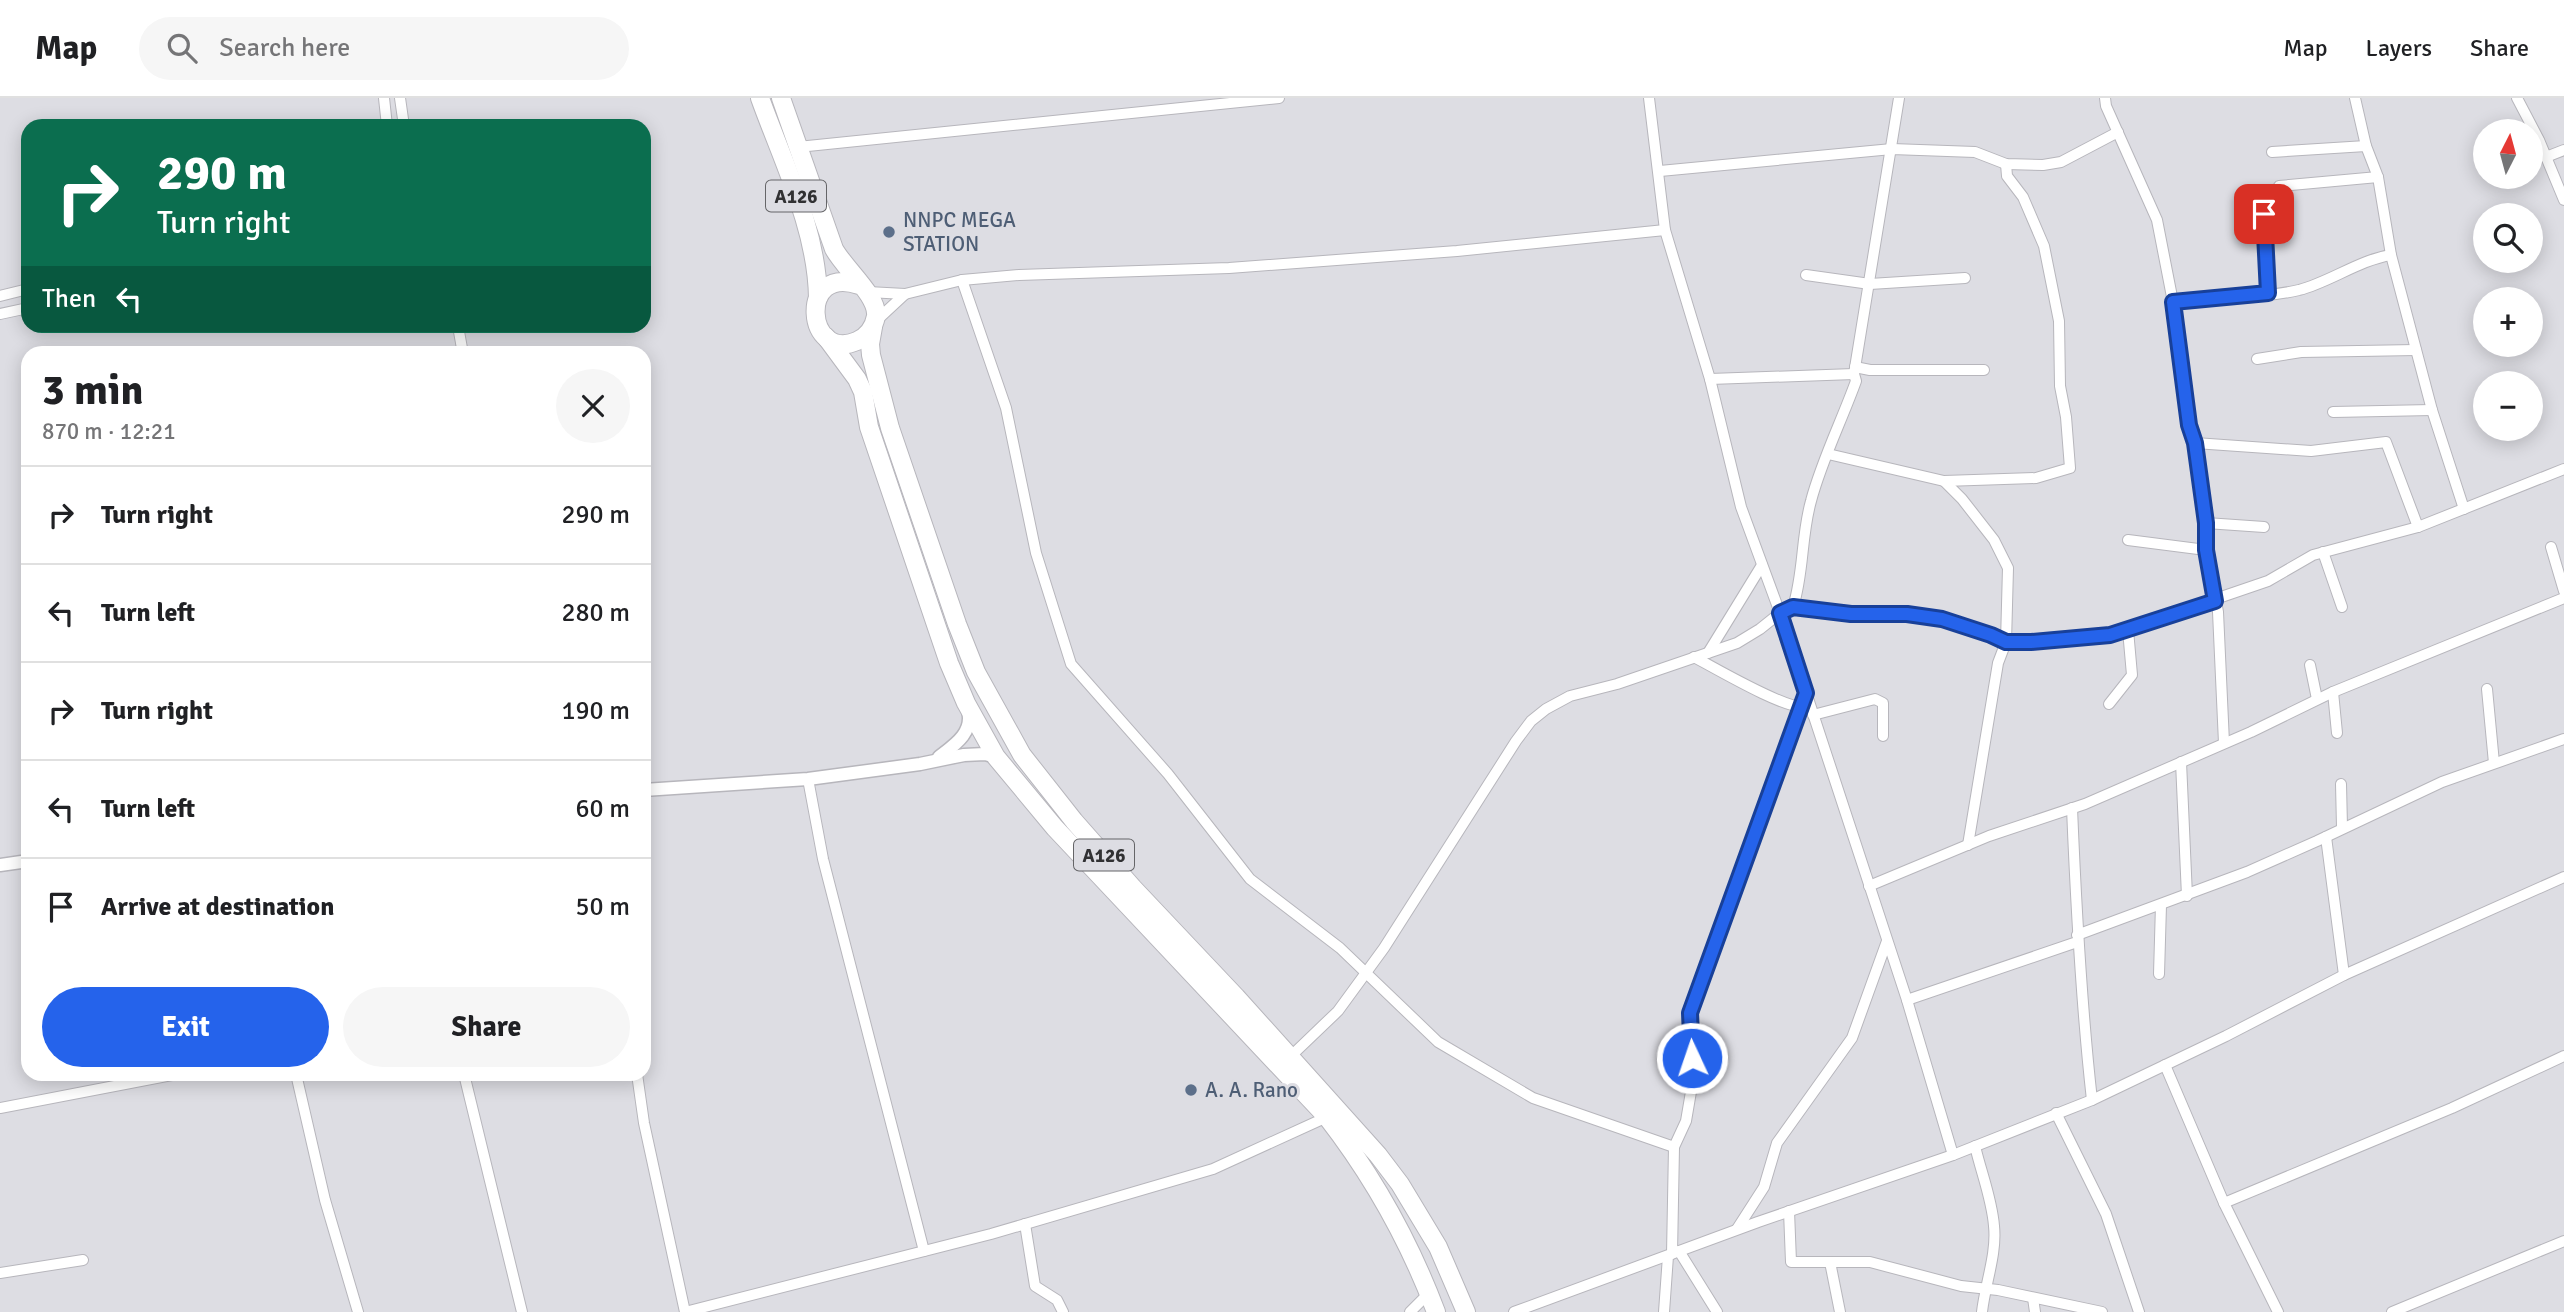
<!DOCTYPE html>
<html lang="en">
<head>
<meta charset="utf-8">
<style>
	body { margin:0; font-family:Signika,sans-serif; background:#f6f6f6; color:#202124; height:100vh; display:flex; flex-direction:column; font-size:26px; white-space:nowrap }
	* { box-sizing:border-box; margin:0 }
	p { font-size:23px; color:#757577 }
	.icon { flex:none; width:38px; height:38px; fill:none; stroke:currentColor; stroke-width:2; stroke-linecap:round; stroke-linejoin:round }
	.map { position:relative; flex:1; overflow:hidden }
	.drawer { position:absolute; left:21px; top:248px; width:630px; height:735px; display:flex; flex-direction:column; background:#fff; border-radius:21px; box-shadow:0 4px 18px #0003 }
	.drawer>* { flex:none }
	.banner { position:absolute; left:21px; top:21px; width:630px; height:214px; border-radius:21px; box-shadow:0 4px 18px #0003; background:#0b6e4f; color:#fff; overflow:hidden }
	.needle { width:46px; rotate:6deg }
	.buttons { position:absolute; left:2473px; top:21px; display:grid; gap:14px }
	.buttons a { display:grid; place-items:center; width:70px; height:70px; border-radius:50%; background:#fff; box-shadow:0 4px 18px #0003; font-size:35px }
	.pin { position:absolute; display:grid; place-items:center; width:60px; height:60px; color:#fff; margin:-30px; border-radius:14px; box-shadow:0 4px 10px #0006 }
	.me { position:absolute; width:77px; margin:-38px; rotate:357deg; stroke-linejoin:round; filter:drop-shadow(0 0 5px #0008) }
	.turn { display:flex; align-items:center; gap:24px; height:147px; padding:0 21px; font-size:32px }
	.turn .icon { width:91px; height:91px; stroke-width:2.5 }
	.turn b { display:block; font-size:49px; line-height:60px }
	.then { display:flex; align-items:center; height:66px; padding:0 21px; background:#0003; gap:14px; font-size:26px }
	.round { display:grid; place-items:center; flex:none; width:74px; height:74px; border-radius:37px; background:#f6f6f6 }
	.headline { display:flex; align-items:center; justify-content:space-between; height:119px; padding:0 21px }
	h1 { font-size:42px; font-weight:700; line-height:52px }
	.action { display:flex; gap:14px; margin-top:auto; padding:14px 21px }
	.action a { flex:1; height:80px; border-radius:42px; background:#2563eb; color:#fff; font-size:28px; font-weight:700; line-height:80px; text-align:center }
	.action a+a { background:#f6f6f6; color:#202124 }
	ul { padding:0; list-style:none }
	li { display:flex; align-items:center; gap:21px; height:98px; padding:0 21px; border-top:2px solid #e0e0e0 }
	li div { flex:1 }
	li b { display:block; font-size:26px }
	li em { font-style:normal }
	header { display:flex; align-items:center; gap:42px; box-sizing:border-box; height:98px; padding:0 35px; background:#fff; border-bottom:2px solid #e0e0e0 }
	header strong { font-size:33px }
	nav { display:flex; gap:38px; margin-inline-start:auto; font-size:24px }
	.search { width:490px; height:63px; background:#f6f6f6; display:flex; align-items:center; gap:18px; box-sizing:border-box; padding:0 24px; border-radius:38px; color:#757577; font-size:26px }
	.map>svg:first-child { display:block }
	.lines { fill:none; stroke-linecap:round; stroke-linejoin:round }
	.street-casing { stroke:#b7b6bc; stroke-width:12 }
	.secondary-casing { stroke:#b7b6bc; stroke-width:15 }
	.highway-casing { stroke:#b7b6bc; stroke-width:20 }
	.street { stroke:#fff; stroke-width:10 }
	.secondary { stroke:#fff; stroke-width:12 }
	.highway { stroke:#fff; stroke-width:18 }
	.route-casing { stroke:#184099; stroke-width:18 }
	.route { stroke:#2563eb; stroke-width:12 }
	.service-dot { fill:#5c6f8a; stroke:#dddde3; stroke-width:2.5 }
	.labels { text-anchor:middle; stroke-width:6; stroke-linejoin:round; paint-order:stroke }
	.shield { fill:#dddde3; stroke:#656568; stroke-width:2 }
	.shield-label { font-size:19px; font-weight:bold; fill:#313133 }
	.service-label { font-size:21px; fill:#4e5e75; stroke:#dddde3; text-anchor:start }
</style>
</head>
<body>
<header>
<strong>Map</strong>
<div class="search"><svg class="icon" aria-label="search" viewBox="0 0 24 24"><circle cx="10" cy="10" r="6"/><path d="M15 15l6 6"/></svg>Search here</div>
<nav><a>Map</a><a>Layers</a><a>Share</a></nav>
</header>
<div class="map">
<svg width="2564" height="1214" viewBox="0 0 2564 1214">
	<rect width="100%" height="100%" fill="#dddde3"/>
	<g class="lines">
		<g class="street-casing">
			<g id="street">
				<path d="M384,0l3,28"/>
				<path d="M400,0l4,28"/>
				<path d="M1649,0l16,132 45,149 31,128 39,106 127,387 46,155"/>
				<path d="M2105,0l1,8 51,114 16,82 16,123 6,18 11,80v27l12,62 6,131"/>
				<path d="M2355,0l11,48 12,31 13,78 41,155 32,99"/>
				<path d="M2517,0l22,42 25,60"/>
				<path d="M798,49l481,-49"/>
				<path d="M2272,54l94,-6"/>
				<path d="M2546,59l18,-7"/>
				<path d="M1660,73l232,-22 83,3 31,12 37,1 18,-3 57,-30"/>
				<path d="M1806,177l64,9 95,-6"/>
				<path d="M962,182l44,128 30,145 35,111 97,110 82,105 90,69 98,94 95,56 141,49"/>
				<path d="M868,194l37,2 57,-14 57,-5 210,-7 228,-17 208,-21"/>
				<path d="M2268,195l-4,-79 15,-28 99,-9"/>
				<path d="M0,198l28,-7"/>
				<path d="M2173,204c41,-4 86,-3 126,-12 31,-8 60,-30 92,-35"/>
				<path d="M0,216l28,-6"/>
				<path d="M877,222l28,-26"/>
				<path d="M458,228l5,28"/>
				<path d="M2257,261l44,-7 115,-2"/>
				<path d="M1855,269l15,3h114"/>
				<path d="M1710,281l144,-5"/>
				<path d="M2333,314l99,-2"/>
				<path d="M2195,345l116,8 75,-9 32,85"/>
				<path d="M1828,356l116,27 92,-3 34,-10 -4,-51 -6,-31 -1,-65 -15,-75 -21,-49 -16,-21 -1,-12"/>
				<path d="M1944,383l18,18 32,41 14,28 -2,74 -8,21 -30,182"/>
				<path d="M2206,425l58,4"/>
				<path d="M2128,442l78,10"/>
				<path d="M2551,449l13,44"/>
				<path d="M2323,454l19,55"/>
				<path d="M1793,509c11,-34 8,-71 18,-106 10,-39 31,-81 45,-120l-2,-7 45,-276"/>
				<path d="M1708,555l54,-88"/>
				<path d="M1694,559c21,11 92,53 111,50"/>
				<path d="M2310,567l7,34"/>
				<path d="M2487,591l7,74"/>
				<path d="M2333,594l4,41"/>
				<path d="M2109,606l23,-29 -4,-45"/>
				<path d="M1813,617l62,-16 8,4v33"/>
				<path d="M2181,664l6,134"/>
				<path d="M808,681l15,80 101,392"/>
				<path d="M2341,686l1,43"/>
				<path d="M2072,710c4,98 9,195 20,292"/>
				<path d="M2326,739l18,138"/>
				<path d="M1869,788l120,-50 96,-32 166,-72 82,-40 231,-94"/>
				<path d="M2077,837l170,-63 70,-31 125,-59 122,-43"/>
				<path d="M2159,876l2,-69"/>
				<path d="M1907,902l170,-58"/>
				<path d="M1290,959l48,-46 46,-63 132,-207 15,-20 15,-12 24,-13 47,-12 120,-41 23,-14 20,-16 13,-6 58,6 56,1 35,5 49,16 15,7h25l79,-7 158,-54 45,-26 105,-28 146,-58"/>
				<path d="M2165,967l59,138 228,-95 112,-52"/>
				<path d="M296,976l29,126 33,112"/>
				<path d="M464,976l58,238"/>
				<path d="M637,976l7,49 41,189"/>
				<path d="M0,1010l177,-34"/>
				<path d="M2056,1015l50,101 33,98"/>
				<path d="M1975,1048c6,26 17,53 19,80 3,28 -9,58 -12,86"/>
				<path d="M2224,1105l54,109"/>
				<path d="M1789,1113l2,51h79l91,24 37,4 104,22"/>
				<path d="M1025,1126l10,62 22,14 6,12"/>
				<path d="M1737,1131l27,-42 13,-44 75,-105 35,-97"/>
				<path d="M1679,1153l38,61"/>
				<path d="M1672,1156l2,-107 12,-26 7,-41 -3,-67 116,-320"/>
				<path d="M1830,1164l10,50"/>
				<path d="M0,1175l83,-13"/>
				<path d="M2033,1200l2,14"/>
				<path d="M685,1214l306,-78 222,-65 114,-52"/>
				<path d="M1410,1214l19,-19"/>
				<path d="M1514,1214l244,-90 195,-67 139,-55 134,-64 118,-61 220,-98"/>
				<path d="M1664,1214l4,-56"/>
				<path d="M2392,1214l172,-71"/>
			</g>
		</g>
		<g class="secondary-casing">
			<g id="secondary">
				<path d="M939,659c14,-11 35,-24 29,-46"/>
				<path d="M644,692l164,-11 112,-15 44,-9 21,-1 11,3"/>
				<path d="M0,767l28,-4"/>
			</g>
		</g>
		<g class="highway-casing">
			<g id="highway">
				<path d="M760,0c23,64 57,131 58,200"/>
				<path d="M781,0l53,151c11,20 44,47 42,67 -2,11 -8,20 -19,25 -51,22 -60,-77 2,-56"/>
				<path d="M873,229l-3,17 1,11 19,73 67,196 19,48 46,83 52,66 59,67 103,109 142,158 22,29 38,63 28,65"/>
				<path d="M826,239l31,42 6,13 6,35 80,236 17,40 30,54 59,71 272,289c45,58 83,126 109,195"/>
			</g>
		</g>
		<use href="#street" class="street"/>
		<use href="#secondary" class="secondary"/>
		<use href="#highway" class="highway"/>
	</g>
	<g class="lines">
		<g class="route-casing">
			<path id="route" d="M1692,960l-2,-45 116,-320 -26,-80 13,-6 58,7h56l35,5 49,16 15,7h25l79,-7 105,-34 -9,-51v-27l-11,-80 -6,-18 -16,-123 95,-9 -4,-79"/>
		</g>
		<use href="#route" class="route"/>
	</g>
	<g class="service-dot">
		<circle cx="889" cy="134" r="7"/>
		<circle cx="1191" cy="992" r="7"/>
	</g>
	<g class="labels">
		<g class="shield">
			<rect x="766" y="82.5" width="60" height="31" rx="5"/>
			<rect x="1074" y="741.5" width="60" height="31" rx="5"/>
		</g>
		<g class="shield-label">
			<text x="796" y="105">A126</text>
			<text x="1104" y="764">A126</text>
		</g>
		<g class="service-label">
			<text x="903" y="129">NNPC MEGA<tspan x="903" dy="24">STATION</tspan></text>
			<text x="1205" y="999">A. A. Rano</text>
		</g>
	</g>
</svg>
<div class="buttons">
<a><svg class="needle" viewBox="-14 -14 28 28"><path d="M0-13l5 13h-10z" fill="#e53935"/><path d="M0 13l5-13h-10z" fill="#757577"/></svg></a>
<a><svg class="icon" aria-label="search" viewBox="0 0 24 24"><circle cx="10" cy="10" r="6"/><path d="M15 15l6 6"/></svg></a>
<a>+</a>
<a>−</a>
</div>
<div class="pin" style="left:2264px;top:116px;background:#d93025"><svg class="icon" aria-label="arrive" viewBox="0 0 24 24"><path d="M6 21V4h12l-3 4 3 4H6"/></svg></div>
<svg class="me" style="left:1692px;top:960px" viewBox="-20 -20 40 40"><circle r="17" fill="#2563eb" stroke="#fff" stroke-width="3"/><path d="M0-11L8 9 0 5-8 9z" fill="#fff"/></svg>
<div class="banner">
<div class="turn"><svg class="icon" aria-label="right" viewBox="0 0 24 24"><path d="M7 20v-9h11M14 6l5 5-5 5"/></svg><div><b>290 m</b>Turn right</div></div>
<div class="then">Then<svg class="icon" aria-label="left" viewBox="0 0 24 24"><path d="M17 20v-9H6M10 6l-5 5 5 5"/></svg></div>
</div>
<section class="drawer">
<div class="headline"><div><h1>3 min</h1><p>870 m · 12:21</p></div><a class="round"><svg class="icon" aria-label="close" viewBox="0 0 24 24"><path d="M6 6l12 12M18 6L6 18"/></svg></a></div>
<ul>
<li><svg class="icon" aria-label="right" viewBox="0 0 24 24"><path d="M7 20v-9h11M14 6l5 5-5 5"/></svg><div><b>Turn right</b></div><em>290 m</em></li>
<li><svg class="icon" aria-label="left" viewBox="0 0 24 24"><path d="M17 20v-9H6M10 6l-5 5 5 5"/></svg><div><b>Turn left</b></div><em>280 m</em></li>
<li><svg class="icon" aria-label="right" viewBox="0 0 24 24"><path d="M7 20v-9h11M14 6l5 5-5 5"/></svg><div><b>Turn right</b></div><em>190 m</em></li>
<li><svg class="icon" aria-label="left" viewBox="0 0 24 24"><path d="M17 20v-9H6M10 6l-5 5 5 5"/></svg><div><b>Turn left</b></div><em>60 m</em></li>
<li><svg class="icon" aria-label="arrive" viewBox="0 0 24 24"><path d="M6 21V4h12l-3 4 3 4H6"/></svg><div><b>Arrive at destination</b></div><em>50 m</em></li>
</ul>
<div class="action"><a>Exit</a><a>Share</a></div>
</section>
</div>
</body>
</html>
